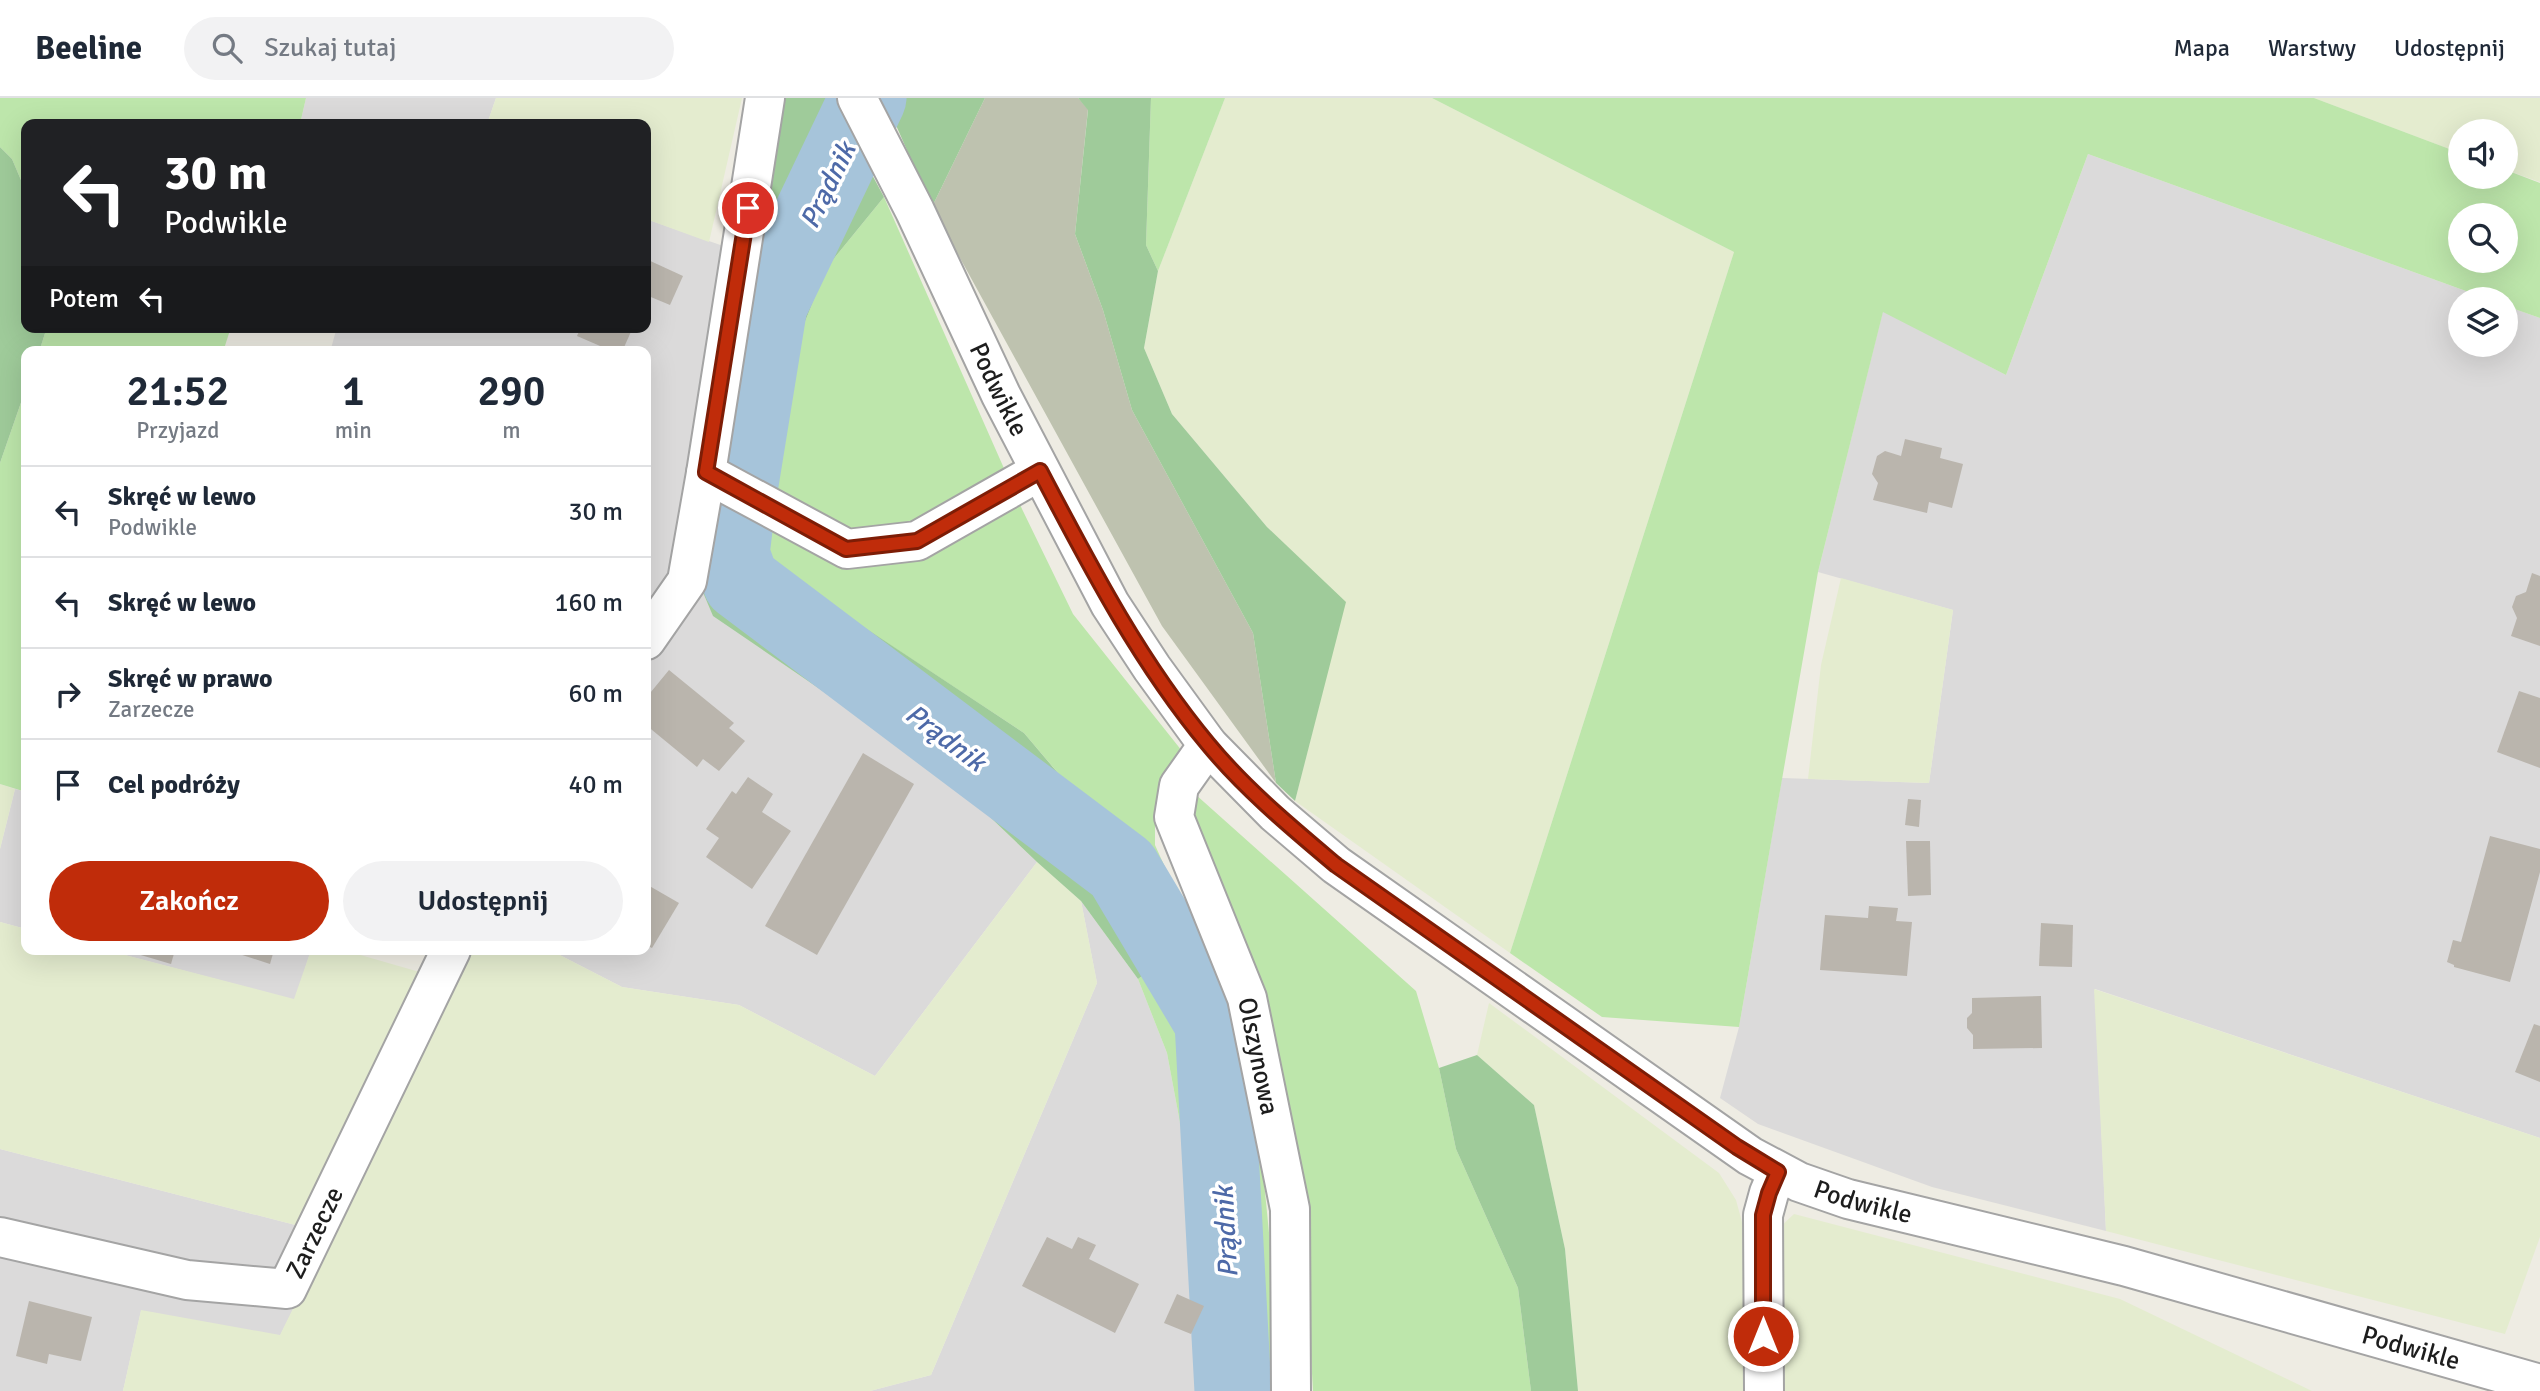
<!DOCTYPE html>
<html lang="pl">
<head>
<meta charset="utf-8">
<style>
	body { margin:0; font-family:Signika,sans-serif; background:#f2f2f3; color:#1f2937; height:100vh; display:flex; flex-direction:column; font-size:26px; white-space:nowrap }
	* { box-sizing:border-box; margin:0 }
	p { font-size:23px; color:#747a83 }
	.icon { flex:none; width:38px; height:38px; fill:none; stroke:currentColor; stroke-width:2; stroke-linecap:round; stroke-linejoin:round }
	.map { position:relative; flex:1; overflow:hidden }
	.panel { position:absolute; left:21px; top:248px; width:630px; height:609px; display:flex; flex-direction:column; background:#fff; border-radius:14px; box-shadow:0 7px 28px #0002 }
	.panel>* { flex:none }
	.banner { position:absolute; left:21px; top:21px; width:630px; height:214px; border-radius:14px; box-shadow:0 7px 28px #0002; background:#202124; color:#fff; overflow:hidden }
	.tools { position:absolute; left:2448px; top:21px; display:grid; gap:14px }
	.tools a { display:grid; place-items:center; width:70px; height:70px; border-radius:50%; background:#fff; box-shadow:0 7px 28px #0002; font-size:35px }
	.pin { position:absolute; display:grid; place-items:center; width:60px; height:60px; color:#fff; margin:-30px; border:4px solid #fff; border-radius:50%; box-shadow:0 2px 7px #0007 }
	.me { position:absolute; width:77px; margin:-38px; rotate:0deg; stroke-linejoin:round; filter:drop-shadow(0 0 5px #0008) }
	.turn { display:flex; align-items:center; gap:24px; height:147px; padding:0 28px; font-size:32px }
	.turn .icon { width:91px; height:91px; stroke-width:2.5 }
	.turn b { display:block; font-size:49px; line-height:60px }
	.then { display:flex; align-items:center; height:66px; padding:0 28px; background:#0003; gap:14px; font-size:26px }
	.eta { display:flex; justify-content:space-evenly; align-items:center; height:119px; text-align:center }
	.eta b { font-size:42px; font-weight:600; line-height:49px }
	.primary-button { display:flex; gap:14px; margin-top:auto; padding:14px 28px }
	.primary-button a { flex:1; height:80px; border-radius:42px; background:#c02c0a; color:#fff; font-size:28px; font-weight:600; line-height:80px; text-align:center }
	.primary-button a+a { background:#f2f2f3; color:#1f2937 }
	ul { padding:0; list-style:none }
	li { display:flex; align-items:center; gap:21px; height:91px; padding:0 28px; border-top:2px solid #e0e1e3 }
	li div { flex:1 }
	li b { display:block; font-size:26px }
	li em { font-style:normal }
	header { display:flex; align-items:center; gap:42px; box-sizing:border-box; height:98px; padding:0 35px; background:#fff; border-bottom:2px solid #e0e1e3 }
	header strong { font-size:33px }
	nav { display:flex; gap:38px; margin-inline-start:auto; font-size:24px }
	.search { width:490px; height:63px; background:#f2f2f3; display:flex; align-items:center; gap:18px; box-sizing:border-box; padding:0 24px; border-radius:38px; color:#747a83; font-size:26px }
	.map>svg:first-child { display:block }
	.residential { fill:#dbdada }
	.construction { fill:#bec2af }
	.farmland { fill:#e4eccf }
	.grass { fill:#bde6ab; fill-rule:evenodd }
	.forest { fill:#9fcb9a }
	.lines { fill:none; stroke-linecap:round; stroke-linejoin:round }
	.river { stroke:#a6c4da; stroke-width:77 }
	.building { fill:#bab5ad }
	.minor-casing { stroke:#a4a4a4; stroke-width:42 }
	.minor { stroke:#fff; stroke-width:38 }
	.route-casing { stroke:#7d1d06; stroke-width:18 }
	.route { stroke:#c02c0a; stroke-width:12 }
	.labels { text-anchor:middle; stroke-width:7; stroke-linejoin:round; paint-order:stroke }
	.street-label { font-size:26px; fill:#1d1d1d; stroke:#fff }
	.water-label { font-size:28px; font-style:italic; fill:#4e6aa8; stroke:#fff }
</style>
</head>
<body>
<header>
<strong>Beeline</strong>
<div class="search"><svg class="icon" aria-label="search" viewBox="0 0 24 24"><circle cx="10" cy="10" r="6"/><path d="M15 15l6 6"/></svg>Szukaj tutaj</div>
<nav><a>Mapa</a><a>Warstwy</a><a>Udostępnij</a></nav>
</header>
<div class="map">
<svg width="2540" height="1293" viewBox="0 0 2540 1293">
	<rect width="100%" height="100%" fill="#eeece3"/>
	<g class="residential">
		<path d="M306,0h190l-9,26h-187z"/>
		<path d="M2088,56l400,145h-28v46h46v-39l34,12v820l-445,-149 11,242 -174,-44 -174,-63 -38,-26 19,-71 43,-249 147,5 24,-173 -135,-38 65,-261 123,64z"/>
		<path d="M646,121l103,36 -50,328 14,32 234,161 90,86 -162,214 -136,-71 -117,-18 -72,-37h96v-598h-316l7,-25h309z"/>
		<path d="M15,691l11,3v137l-26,-7v-73z"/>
		<path d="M1081,803l57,78 29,74 42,225 12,113h-351l61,-16 166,-392z"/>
		<path d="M106,852h205l-16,50z"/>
		<path d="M0,1051l307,79 18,17 -45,91 -139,-25 -18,80h-123z"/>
	</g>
	<path class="construction" d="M985,0h93l10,11 -13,125 28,76 29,100 121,223 23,150 -114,-157 -230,-419z"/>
	<g class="farmland">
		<path d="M496,0h246l-33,144 -63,-23v-95h-159z"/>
		<path d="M1225,0h207l302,154 -224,701 -215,-152 50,-199 -78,-75 -95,-113 -28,-66 14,-77z"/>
		<path d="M2314,0h226v84l-34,-12v-39h-46v22z"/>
		<path d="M1841,480l112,32 -24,173 -121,-4 13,-114z"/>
		<path d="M0,686l15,5 -15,60z"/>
		<path d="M1037,764l44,39 16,82 -166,392 -61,16h-747l18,-81 139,25 189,-385h81l72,37 117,18 136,71z"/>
		<path d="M0,824l26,7v21h80l188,49 17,-49h32l87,25 -123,253 -307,-79z"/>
		<path d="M2094,891l446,149v99l-35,97 -399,-103z"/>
		<path d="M1489,905l230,170 17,27 9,33 3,158h-170l-13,-142 -31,-144 -57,-50z"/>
		<path d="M1794,1116l326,85 192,92h-532l-2,-162z"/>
	</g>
	<g class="grass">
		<path d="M0,0h306l-6,26h-274v68l-14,-33 -12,-12z"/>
		<path d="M1151,0h74l-67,173 -12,-26z"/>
		<path d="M1432,0h882l146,55v24h46v-7l34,13v135l-34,-12v-7h-18l-400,-145 -82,221 -123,-63 -65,260 -79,455 -137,-10 -92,-64 224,-701zM2460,117h46v46h-46z"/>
		<path d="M884,99l138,312 51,105 109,137 -27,66v28l41,91 33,87 33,138 18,185 -24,45h-35l-12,-113 -42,-225 -29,-74 58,-44 -172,-202 -258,-170 18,-189 43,-107z"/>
		<path d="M47,229h184l-8,25h-184z"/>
		<path d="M26,290v404l-26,-8v-321z"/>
		<path d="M1195,696l221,197 23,77 17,81 62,139 13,103h-218l-9,-161 -113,-397z"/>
	</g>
	<g class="forest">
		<path d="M779,0h52l53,99 -57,70 -43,107 -17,189 257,170 172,203 -58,43 -57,-78 -44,-39 -90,-86 -234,-160 -14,-33z"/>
		<path d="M884,0h101l-53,109z"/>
		<path d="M1078,0h73l-5,147 12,26 -14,77 28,66 95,113 79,75 -51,199 -19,-18 -23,-150 -121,-223 -29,-100 -28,-76 13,-124z"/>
		<path d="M0,49l12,12 14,33v135h21l-8,25h-13v36l-26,75z"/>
		<path d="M1477,957l57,50 31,144 13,142h-47l-13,-103 -62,-139 -17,-81z"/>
	</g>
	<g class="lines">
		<path class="river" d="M868,0l-99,207 -31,191 -7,58 10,28 381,287 91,153 20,369"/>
	</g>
	<g class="building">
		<path d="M646,161l37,17 -13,29 -24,-10z"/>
		<path d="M581,229h52l-11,25h-8l-37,-16z"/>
		<path d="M1905,341l37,9 -2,10 23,6 -11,44 -23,-6 -2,11 -54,-13 5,-17 -6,-9 5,-18 8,-5 16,5z"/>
		<path d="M2532,475l8,3v70l-29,-10 6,-18 -5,-11 4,-11 10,-4z"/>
		<path d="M669,572l65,53 -5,5 16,13 -26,30 -16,-12 -6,8 -51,-42v-27z"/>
		<path d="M2519,593l21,7v70l-43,-16z"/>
		<path d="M863,655l51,31 -97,171 -52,-29z"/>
		<path d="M748,679l25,17 -11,18 29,19 -39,58 -46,-32 13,-19 -13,-9 26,-38 4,3z"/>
		<path d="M1908,701l13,1 -2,27 -14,-2z"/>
		<path d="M2490,738l50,13v23l-30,110 -56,-15v-2l-7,-3 6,-22 8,2z"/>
		<path d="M1906,743h24l1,54 -23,1z"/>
		<path d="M646,786l33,19 -27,45 -6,-3z"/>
		<path d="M1869,808l29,2 -2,13 16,1 -5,54 -87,-6 5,-55 43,3z"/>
		<path d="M2041,825l32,2 -1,42 -33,-1z"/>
		<path d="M135,852h40l-4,14 -37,-11z"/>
		<path d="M227,852h47l-4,14z"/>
		<path d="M2041,898l1,52 -69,1v-14l-6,-7v-10l5,-5v-15z"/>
		<path d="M2534,926l6,2v56l-25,-10z"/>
		<path d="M1047,1139l25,12 6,-12 18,8 -7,14 50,25 -24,49 -93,-47z"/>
		<path d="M1177,1196l27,12 -13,28 -27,-11z"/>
		<path d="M29,1203l63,16 -11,44 -32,-7 -2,10 -31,-8z"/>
	</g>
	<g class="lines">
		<g class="minor-casing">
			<g id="minor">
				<path id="s1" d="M857,0l58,113 86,184 109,209 42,64 56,77 67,68 61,52 414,291 49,26 49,17 276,67 416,118"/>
				<path d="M706,375l141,76 70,-8 123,-70"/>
				<path d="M646,542l41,-59 19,-108 59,-375"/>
				<path id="s2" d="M1208,647l-29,41 -5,31 73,181 43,211 1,182"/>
				<path id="s3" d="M0,1139l187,43 100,9 164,-339"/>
				<path d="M1764,1293l-1,-176 6,-22 9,-21"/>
			</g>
		</g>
		<use href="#minor" class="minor"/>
	</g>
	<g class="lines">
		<g class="route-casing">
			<path id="route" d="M748,110l-42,264 140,77 71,-8 123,-70c50,95 99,190 168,273 37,45 83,83 128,121l401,282 41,25 -9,21 -6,22v121"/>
		</g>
		<use href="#route" class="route"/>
	</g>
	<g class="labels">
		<g class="street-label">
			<text dy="9" stroke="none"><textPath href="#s1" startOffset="324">Podwikle</textPath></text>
			<text dy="9" stroke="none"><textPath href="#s2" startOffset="336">Olszynowa</textPath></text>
			<text dy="9" stroke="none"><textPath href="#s1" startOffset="1542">Podwikle</textPath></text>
			<text dy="9" stroke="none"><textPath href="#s3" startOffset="355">Zarzecze</textPath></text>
			<text dy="9" stroke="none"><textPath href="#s1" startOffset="2109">Podwikle</textPath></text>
		</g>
		<g class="water-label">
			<text transform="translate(827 87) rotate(-64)" y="10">Prądnik</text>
			<text transform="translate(946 639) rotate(37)" y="10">Prądnik</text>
			<text transform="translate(1225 1134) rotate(-93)" y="10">Prądnik</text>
		</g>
	</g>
</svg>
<div class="tools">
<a><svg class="icon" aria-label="sound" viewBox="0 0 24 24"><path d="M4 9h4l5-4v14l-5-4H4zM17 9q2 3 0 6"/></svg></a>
<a><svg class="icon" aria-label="search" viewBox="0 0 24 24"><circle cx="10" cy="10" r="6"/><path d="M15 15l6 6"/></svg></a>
<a><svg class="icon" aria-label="layers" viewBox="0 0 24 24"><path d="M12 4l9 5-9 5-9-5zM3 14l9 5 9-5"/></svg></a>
</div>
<div class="pin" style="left:748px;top:110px;background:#d93025"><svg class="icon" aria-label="arrive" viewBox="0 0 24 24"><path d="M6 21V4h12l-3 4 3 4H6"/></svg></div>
<svg class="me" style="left:1763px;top:1238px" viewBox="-20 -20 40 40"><circle r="17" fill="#c02c0a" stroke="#fff" stroke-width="3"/><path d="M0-11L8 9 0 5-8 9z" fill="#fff"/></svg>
<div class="banner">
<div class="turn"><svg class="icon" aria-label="left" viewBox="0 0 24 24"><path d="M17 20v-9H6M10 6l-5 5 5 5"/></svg><div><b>30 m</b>Podwikle</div></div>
<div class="then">Potem<svg class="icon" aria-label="left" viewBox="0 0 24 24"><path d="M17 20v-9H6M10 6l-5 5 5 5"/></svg></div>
</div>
<section class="panel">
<div class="eta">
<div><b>21:52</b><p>Przyjazd</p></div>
<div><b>1</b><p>min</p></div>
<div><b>290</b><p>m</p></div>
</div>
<ul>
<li><svg class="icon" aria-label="left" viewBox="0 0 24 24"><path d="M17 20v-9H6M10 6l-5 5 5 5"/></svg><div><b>Skręć w lewo</b><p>Podwikle</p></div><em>30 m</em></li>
<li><svg class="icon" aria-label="left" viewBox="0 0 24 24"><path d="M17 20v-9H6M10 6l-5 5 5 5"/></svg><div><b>Skręć w lewo</b></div><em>160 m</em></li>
<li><svg class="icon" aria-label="right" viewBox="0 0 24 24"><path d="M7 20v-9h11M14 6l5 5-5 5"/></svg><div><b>Skręć w prawo</b><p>Zarzecze</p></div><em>60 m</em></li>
<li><svg class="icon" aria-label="arrive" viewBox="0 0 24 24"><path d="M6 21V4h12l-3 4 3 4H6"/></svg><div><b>Cel podróży</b></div><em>40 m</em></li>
</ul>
<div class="primary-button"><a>Zakończ</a><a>Udostępnij</a></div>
</section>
</div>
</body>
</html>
